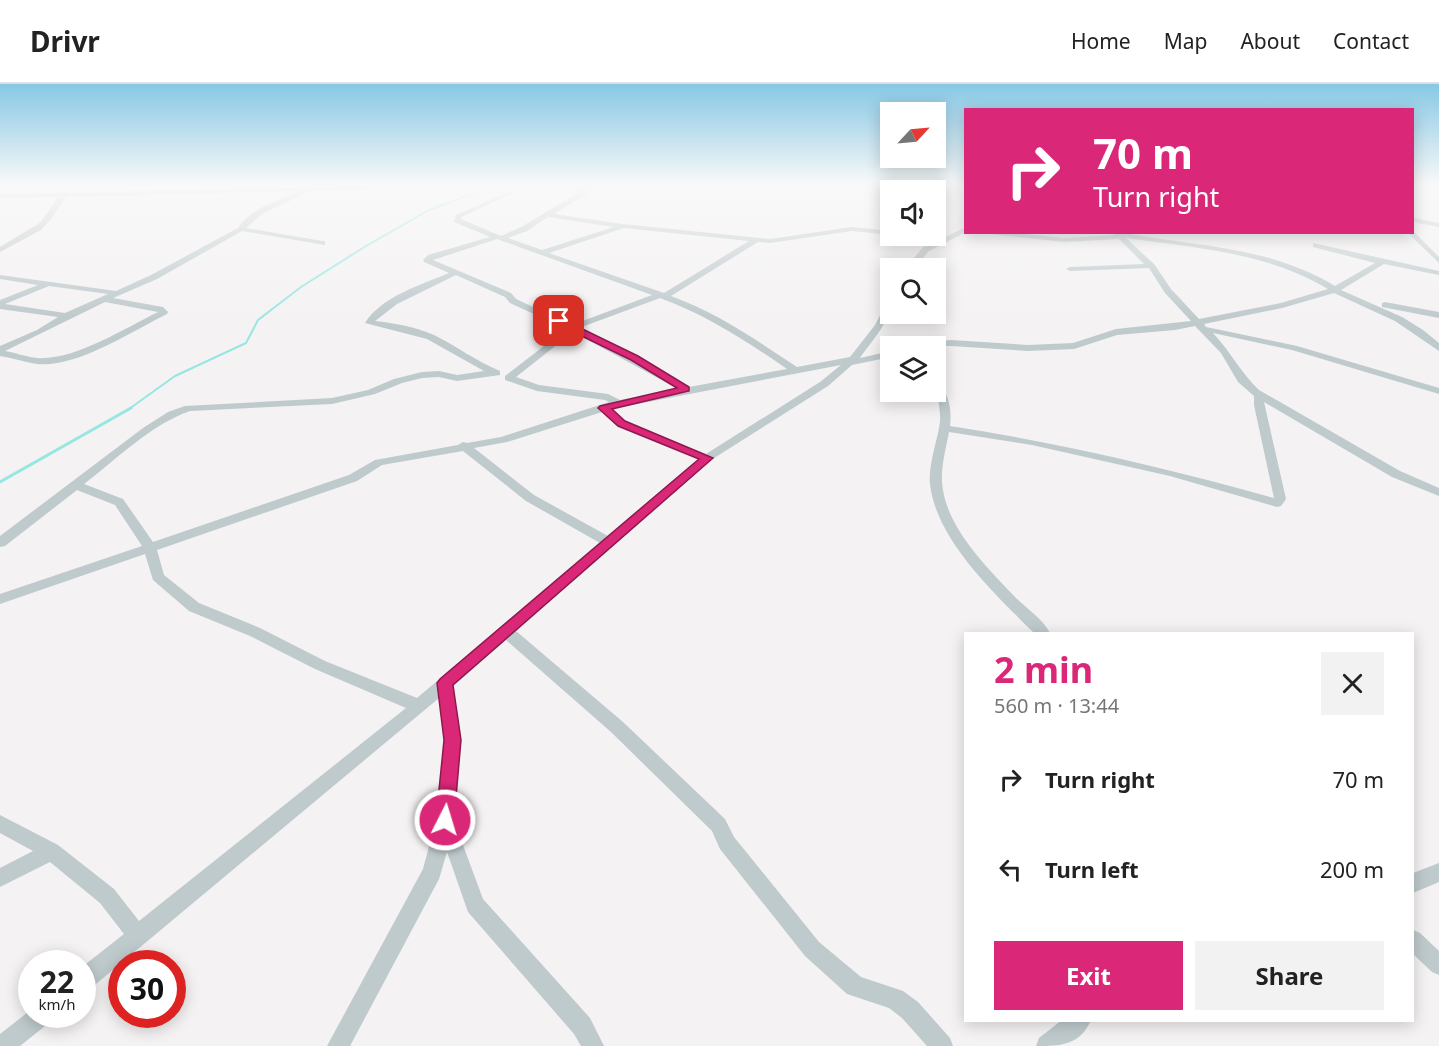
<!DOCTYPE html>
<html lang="en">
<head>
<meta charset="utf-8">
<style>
	body { margin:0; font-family:"Noto Sans",sans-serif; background:#f2f2f2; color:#222; height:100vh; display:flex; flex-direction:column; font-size:22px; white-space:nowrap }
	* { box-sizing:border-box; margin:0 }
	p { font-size:20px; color:#767676 }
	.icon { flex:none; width:33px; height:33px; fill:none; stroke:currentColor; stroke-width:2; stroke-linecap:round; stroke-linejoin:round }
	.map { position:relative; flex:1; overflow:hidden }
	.drawer { position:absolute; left:964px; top:548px; width:450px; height:390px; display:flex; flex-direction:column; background:#fff; border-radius:0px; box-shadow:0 3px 15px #0003 }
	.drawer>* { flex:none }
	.banner { position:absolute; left:964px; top:24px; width:450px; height:126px; border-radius:0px; box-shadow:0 3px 15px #0003; background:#db2777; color:#fff; overflow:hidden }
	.needle { width:39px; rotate:64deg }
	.buttons { position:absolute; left:880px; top:18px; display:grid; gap:12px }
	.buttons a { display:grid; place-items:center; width:66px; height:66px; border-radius:0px; background:#fff; box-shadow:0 3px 15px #0003; font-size:30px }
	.speed { position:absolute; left:18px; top:866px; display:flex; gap:12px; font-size:30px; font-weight:700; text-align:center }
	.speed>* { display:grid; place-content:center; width:78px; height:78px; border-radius:50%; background:#fff; box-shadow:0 3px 15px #0003; line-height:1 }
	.speed small { font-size:15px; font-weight:400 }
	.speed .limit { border:9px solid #d22; background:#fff; color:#111 }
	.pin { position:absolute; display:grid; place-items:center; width:51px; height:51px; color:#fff; margin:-26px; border-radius:12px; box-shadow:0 3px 9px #0006 }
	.me { position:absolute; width:66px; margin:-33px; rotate:5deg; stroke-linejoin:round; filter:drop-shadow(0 0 4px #0008) }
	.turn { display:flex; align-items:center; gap:21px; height:126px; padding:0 30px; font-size:27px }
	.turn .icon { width:78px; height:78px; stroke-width:2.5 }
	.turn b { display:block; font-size:42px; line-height:51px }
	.round { display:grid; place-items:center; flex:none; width:63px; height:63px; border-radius:0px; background:#f2f2f2 }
	.summary { display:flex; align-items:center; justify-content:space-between; height:102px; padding:0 30px }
	h1 { font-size:36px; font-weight:700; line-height:45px; color:#db2777 }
	.cta { display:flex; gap:12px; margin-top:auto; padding:12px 30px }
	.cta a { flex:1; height:69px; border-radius:0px; background:#db2777; color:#fff; font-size:24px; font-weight:700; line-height:69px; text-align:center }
	.cta a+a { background:#f2f2f2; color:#222 }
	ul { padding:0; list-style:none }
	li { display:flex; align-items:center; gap:18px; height:90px; padding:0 30px }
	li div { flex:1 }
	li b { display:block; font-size:22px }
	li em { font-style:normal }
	header { display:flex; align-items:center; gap:36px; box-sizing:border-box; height:84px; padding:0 30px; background:#fff; border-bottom:2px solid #e0e0e0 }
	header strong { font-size:28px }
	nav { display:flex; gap:33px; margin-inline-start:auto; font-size:21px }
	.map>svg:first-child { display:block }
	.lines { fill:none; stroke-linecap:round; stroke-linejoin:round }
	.stream-far1 { stroke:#96e6e1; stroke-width:2 }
	.stream { stroke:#96e6e1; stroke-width:3 }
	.minor { fill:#bfcacd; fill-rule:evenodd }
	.route { fill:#db2777; stroke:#8e194d; stroke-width:1.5 }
</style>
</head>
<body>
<header>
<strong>Drivr</strong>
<nav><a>Home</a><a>Map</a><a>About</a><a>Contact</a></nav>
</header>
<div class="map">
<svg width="1439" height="962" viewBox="0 0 1439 962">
	<rect width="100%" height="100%" fill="#f4f2f2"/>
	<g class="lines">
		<path class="stream-far1" d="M129,325l46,-33 71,-33 12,-23 43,-33 65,-41 63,-36 65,-24"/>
		<path class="stream" d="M0,398l131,-74"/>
		<g class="minor">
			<path d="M457,100h93l-22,2 -67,31v2l40,17 20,-9 59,-35 -25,-8 28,4 10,-4h9l-15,7 -1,3 -32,20 69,10 147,15 82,-12 39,4v4l-39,-4 -82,12 -12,-1 -87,54c47,17 85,44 126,71l53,-10 25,-32 13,-25 3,-1c0,23 -19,41 -31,59l31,-7v6l-39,8 -24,21 -117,74 -195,171 107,91 102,97 9,18 85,105 42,35 42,14 15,11 32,36 3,8h-26l-25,-28 -13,-10 -42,-14 -42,-38 -85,-107 -8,-18 -101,-99 -105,-92 -53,46 7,54 -6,81 29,78 107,119 14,28h-23l-7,-12 -106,-122 -21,-60 -8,27 -89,167h-23l96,-177 13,-49 8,-80 -5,-42 -349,291 -8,2v-24l42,-33 -24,-31 -50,-41 -50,25v-19l33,-17 -33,-18v-18l58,30 56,44 25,32 267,-213 -91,-39 -65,-33 -61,-25 -36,-31 -8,-26 -145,50v-10l142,-48 -27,-41 -38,-15 -72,56 -5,1v-11l143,-108 25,-16 17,-6 147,-8 36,-8 26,-11 28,-7 17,-1 18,4 27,-4 -57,-32 -62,-16c17,-27 56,-38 84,-50l-25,-11 -1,-2 5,-5 62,-18 -36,-15 2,-7 65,-28 -214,4 -1,2 -44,21 -16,14 76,13h3v4l-83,-14 -85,48 -44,19 50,9 5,5 -1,2c-35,17 -90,54 -130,50 -12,-2 -25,-6 -37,-8v-10l37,-16 21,-13 -58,-8v-9l38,-15 -38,-6v-4l116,16 35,-16 87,-47c13,-20 41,-28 62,-37l-234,6 -15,22 -10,11 -41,22v-5l41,-25 17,-25 -58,1v-4zM548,133l66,10 -72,23 -34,-12 19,-7zM624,144l125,13 -85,52 -115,-40zM497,155l155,56 -80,30 -56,-26 -5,-6 -78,-33zM456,191l49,22 5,6 56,26 -61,47v4l32,11 68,9 4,2 -108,35 -34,6 -4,-1 -5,3 -83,15 -26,15 -196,67 -30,-43 -39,-15c33,-25 66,-59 106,-73l142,-7 43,-10 27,-11 20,-5 17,-1 18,4 43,-6v-4c-24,-10 -44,-25 -66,-36 -18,-8 -40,-12 -59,-14l22,-17zM49,202l59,8 -43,19 -60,-9zM660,214c47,17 86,43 127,71l-98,18 -110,-59zM105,218l53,10c-33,16 -84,49 -121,46 -10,-1 -21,-5 -32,-7zM573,248l105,57 -58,11 -12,-6 -69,-9 -23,-8zM841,281l-21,17 -114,72 -81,-33 -14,-12zM602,328l15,13 82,34 -91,77 -74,-41 -60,-47 33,-6zM463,367l63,50 74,42 -183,155 -92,-37 -65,-33 -61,-25 -35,-28 -7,-25 200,-69 25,-16z"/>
			<path d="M1413,134l26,5v4l-26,-5z"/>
			<path d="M966,143v5l-37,19 -15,17h-8l17,-21 9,-4 -30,-5 -3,-2 40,4z"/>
			<path d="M1413,147l26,26v6l-32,-31z"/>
			<path d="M972,148h33l59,6 50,-3 -2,-3h8c75,15 147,13 215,54l40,-23 -62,-16v-4l126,28v4l-55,-11 -43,26 61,27 21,13 16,13v8l-44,-30 -61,-28 -52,15 -78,16 2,3 91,19 142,42v6l-147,-44 -79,-17c17,18 28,40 46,57l141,81 39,17v8l-47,-19 -128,-75 22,97 -5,7 -4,1 -107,-31 -138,-31 -83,-13c-3,16 -8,34 -7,50 3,45 44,84 73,115 11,11 28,22 35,36h-16c-38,-38 -98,-93 -104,-149 -2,-20 8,-44 10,-63 1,-14 -4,-26 -4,-39l4,1c9,14 12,26 10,43 110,17 217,42 324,72l-20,-93v-9l-16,-14 -17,-29 -26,-27 -20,4 -58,5 -43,14 -46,2 -77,-5h-35l4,-3 31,-3 77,5 45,-2 43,-14 75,-8 -26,-28 -16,-25 -79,3 -4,-2 4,-2 74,-3 -25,-25 -55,3zM1126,154c69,10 141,14 202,51l-47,14 -82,16 -28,-30 -17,-25z"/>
			<path d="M1385,218l54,10v6l-57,-11v-4z"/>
			<path d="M1439,779v19l-26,11v-20z"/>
			<path d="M1413,846l7,3 19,18v24l-7,-3 -19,-18z"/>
			<path d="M32,925v5h21l-3,8 -30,24h-20v-12z"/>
			<path d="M1062,936h29c-11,26 -32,26 -55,26l3,-8z"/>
		</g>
	</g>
	<linearGradient id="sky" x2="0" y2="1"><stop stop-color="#87c8e5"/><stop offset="0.43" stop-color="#faf9f9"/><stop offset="1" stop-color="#faf9f9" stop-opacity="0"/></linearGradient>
	<rect width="1439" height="235" fill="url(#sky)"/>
	<path class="route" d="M555,235h7l76,37 51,31v4l-77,18 13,12 88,37 -260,227 8,55 -7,80 -3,6 -6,3 -7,-3 -2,-6 8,-80 -7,-57 3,-4 259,-220 -81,-33 -20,-18 2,-2 77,-18 -46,-28 -76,-37z"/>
</svg>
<div class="buttons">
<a><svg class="needle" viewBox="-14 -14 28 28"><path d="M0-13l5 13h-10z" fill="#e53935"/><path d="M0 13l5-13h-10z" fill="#767676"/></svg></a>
<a><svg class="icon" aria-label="sound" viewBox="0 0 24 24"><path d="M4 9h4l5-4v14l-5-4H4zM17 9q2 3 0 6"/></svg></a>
<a><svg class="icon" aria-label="search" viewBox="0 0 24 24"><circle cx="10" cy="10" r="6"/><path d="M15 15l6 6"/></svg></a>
<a><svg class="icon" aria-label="layers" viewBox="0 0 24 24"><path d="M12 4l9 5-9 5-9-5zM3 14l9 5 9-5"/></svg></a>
</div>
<div class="speed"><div>22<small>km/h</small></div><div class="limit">30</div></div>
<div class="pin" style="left:559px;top:237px;background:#d93025"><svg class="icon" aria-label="arrive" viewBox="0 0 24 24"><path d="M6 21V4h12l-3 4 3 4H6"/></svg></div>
<svg class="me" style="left:445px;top:736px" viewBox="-20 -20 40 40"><circle r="17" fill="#db2777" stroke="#fff" stroke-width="3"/><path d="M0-11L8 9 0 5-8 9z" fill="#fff"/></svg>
<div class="banner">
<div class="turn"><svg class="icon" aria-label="right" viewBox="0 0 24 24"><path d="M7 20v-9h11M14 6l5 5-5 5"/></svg><div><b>70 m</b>Turn right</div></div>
</div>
<section class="drawer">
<div class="summary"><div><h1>2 min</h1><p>560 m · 13:44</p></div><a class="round"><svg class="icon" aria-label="close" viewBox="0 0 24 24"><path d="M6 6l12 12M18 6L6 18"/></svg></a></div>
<ul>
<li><svg class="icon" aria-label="right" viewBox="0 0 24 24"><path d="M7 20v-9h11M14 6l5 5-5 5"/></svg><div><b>Turn right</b></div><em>70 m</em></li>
<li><svg class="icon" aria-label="left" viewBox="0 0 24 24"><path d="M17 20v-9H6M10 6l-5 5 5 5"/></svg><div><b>Turn left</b></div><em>200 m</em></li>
</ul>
<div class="cta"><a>Exit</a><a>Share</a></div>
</section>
</div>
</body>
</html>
